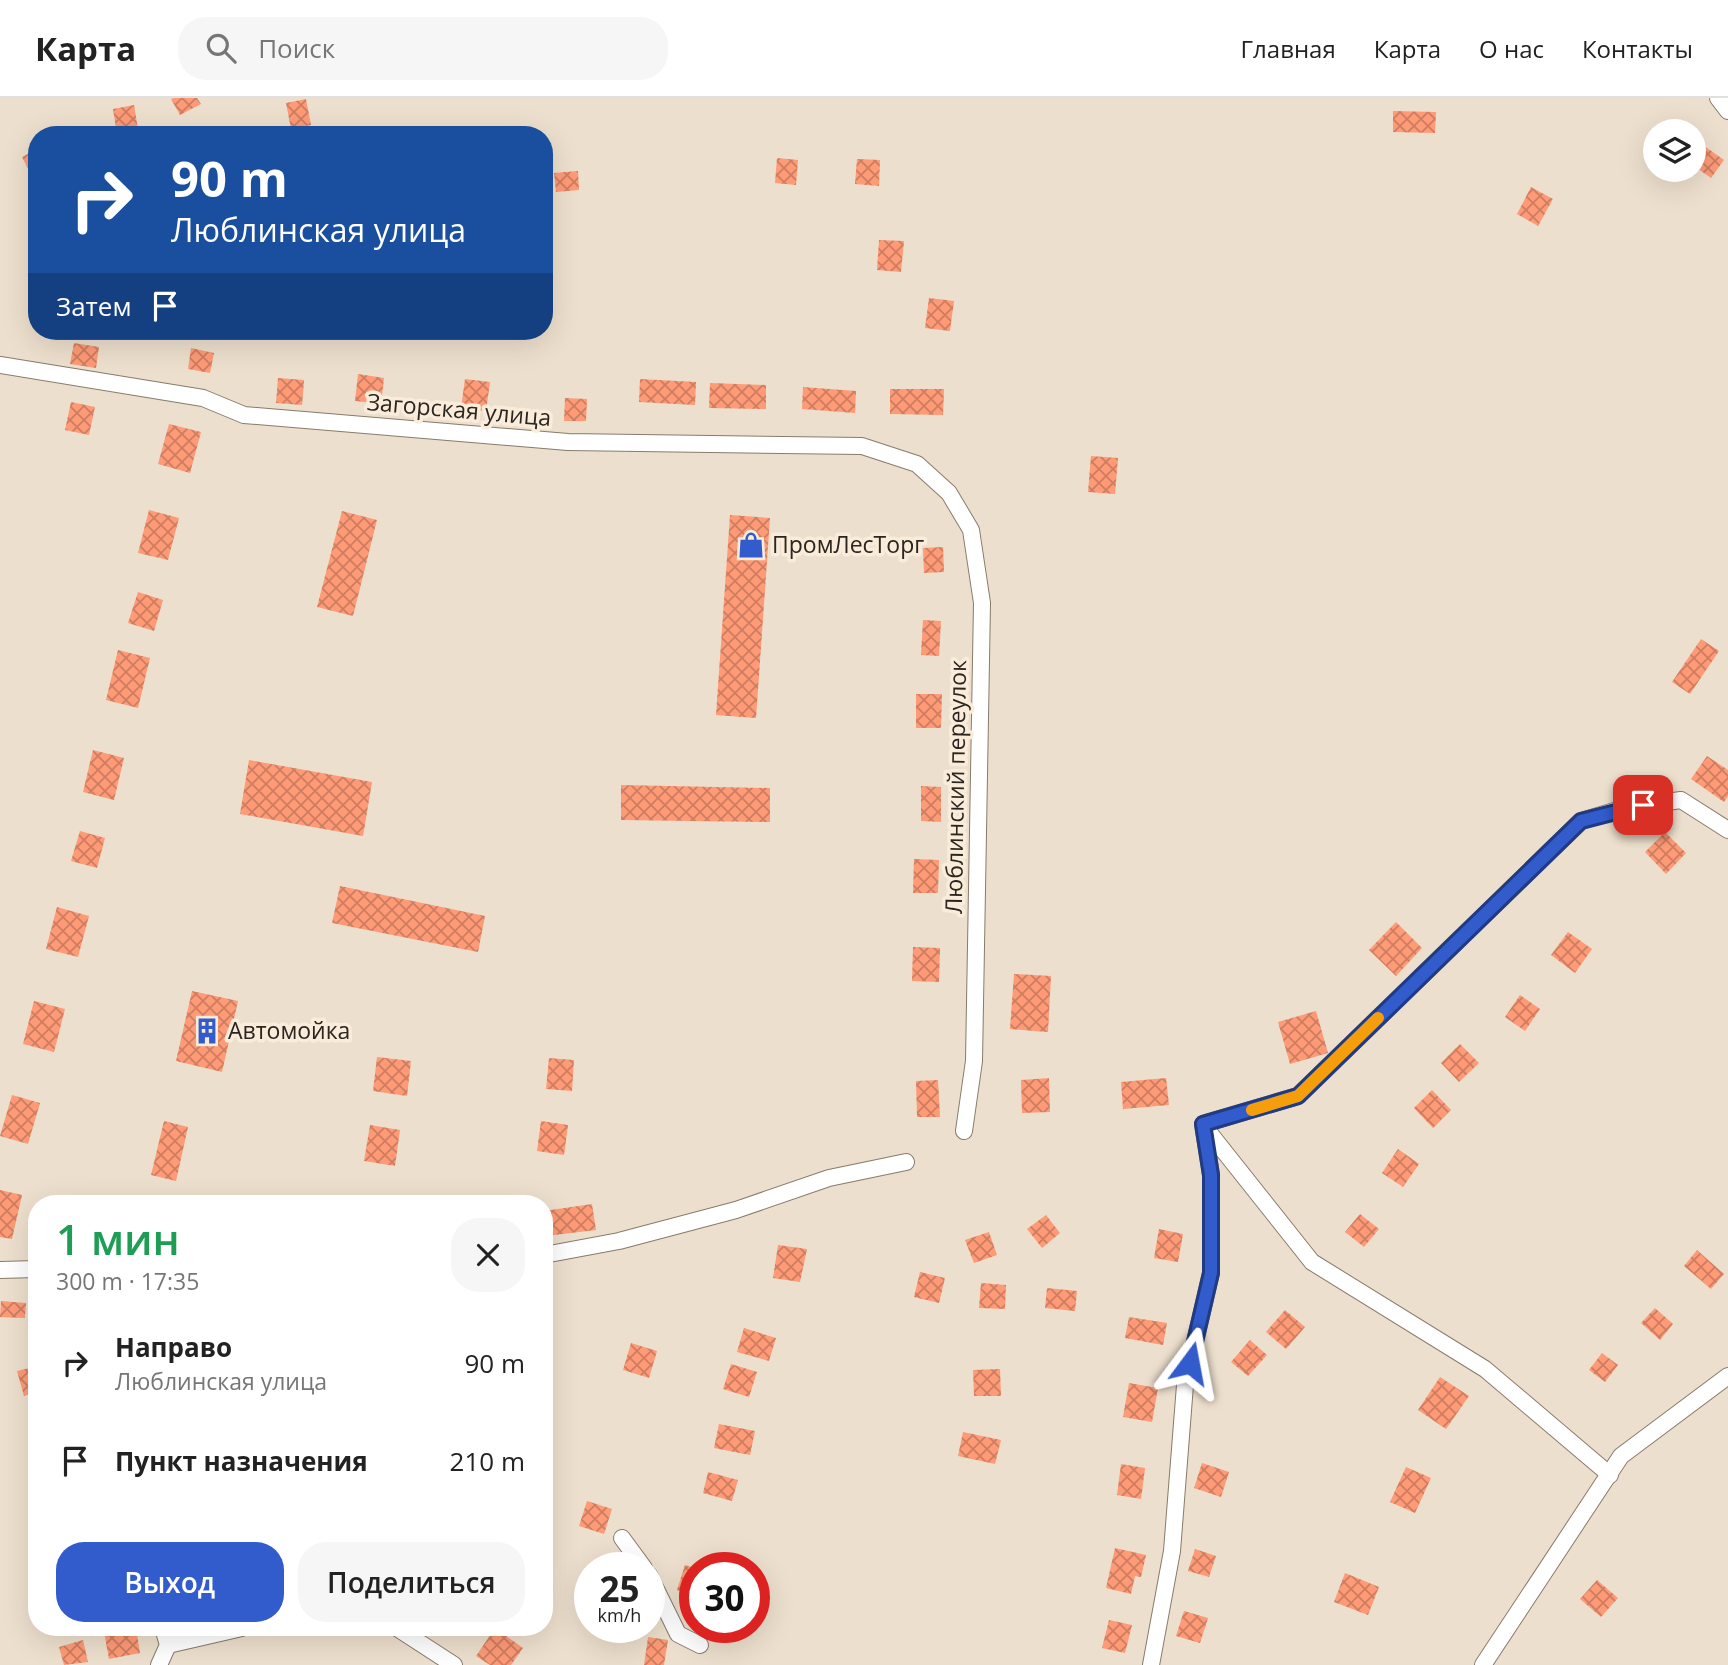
<!DOCTYPE html>
<html lang="ru">
<head>
<meta charset="utf-8">
<style>
	body { margin:0; font-family:"Open Sans",sans-serif; background:#f6f6f6; color:#222; height:100vh; display:flex; flex-direction:column; font-size:26px; white-space:nowrap }
	* { box-sizing:border-box; margin:0 }
	p { font-size:23px; color:#767676 }
	.icon { flex:none; width:38px; height:38px; fill:none; stroke:currentColor; stroke-width:2; stroke-linecap:round; stroke-linejoin:round }
	.map { position:relative; flex:1; overflow:hidden }
	.drawer { position:absolute; left:28px; top:1097px; width:525px; height:441px; display:flex; flex-direction:column; background:#fff; border-radius:28px; box-shadow:0 7px 28px #0002 }
	.drawer>* { flex:none }
	.top-card { position:absolute; left:28px; top:28px; width:525px; height:214px; border-radius:28px; box-shadow:0 7px 28px #0002; background:#1a4fa0; color:#fff; overflow:hidden }
	.controls { position:absolute; left:1643px; top:21px; display:grid; gap:14px }
	.controls a { display:grid; place-items:center; width:63px; height:63px; border-radius:50%; background:#fff; box-shadow:0 7px 28px #0002; font-size:35px }
	.speed { position:absolute; left:574px; top:1454px; display:flex; gap:14px; font-size:35px; font-weight:700; text-align:center }
	.speed>* { display:grid; place-content:center; width:91px; height:91px; border-radius:50%; background:#fff; box-shadow:0 7px 28px #0002; line-height:1 }
	.speed small { font-size:18px; font-weight:400 }
	.speed .limit { border:10px solid #d22; background:#fff; color:#111 }
	.pin { position:absolute; display:grid; place-items:center; width:60px; height:60px; color:#fff; margin:-30px; border-radius:14px; box-shadow:0 4px 10px #0006 }
	.me { position:absolute; width:77px; margin:-38px; rotate:13deg; stroke-linejoin:round; filter:drop-shadow(0 0 5px #0008) }
	.turn { display:flex; align-items:center; gap:24px; height:147px; padding:0 28px; font-size:32px }
	.turn .icon { width:91px; height:91px; stroke-width:2.5 }
	.turn b { display:block; font-size:49px; line-height:60px }
	.then { display:flex; align-items:center; height:66px; padding:0 28px; background:#0003; gap:14px; font-size:26px }
	.round { display:grid; place-items:center; flex:none; width:74px; height:74px; border-radius:28px; background:#f6f6f6 }
	.headline { display:flex; align-items:center; justify-content:space-between; height:119px; padding:0 28px }
	h1 { font-size:42px; font-weight:600; line-height:52px; color:#1e9e55 }
	.cta { display:flex; gap:14px; margin-top:auto; padding:14px 28px }
	.cta a { flex:1; height:80px; border-radius:28px; background:#325bcb; color:#fff; font-size:28px; font-weight:600; line-height:80px; text-align:center }
	.cta a+a { background:#f6f6f6; color:#222 }
	ul { padding:0; list-style:none }
	li { display:flex; align-items:center; gap:21px; height:98px; padding:0 28px }
	li div { flex:1 }
	li b { display:block; font-size:26px }
	li em { font-style:normal }
	header { display:flex; align-items:center; gap:42px; box-sizing:border-box; height:98px; padding:0 35px; background:#fff; border-bottom:2px solid #e0e0e0 }
	header strong { font-size:33px }
	nav { display:flex; gap:38px; margin-inline-start:auto; font-size:24px }
	.search { width:490px; height:63px; background:#f6f6f6; display:flex; align-items:center; gap:18px; box-sizing:border-box; padding:0 24px; border-radius:28px; color:#767676; font-size:26px }
	.map>svg:first-child { display:block }
	.building { fill:url(#building-cross-hatch) }
	.lines { fill:none; stroke-linecap:round; stroke-linejoin:round }
	.street-casing { stroke:#887b6b; stroke-width:18 }
	.street { stroke:#fff; stroke-width:16 }
	.route-casing { stroke:#203b84; stroke-width:18 }
	.route { stroke:#325bcb; stroke-width:12 }
	.slow { stroke:#f59e0b; stroke-width:12 }
	.labels { text-anchor:middle; stroke-width:7; stroke-linejoin:round; paint-order:stroke }
	.street-label { font-size:23px; fill:#2b261f; stroke:#faecda }
	.poi-label { font-size:23px; fill:#2b261f; stroke:#faecda; text-anchor:start }
</style>
</head>
<body>
<header>
<strong>Карта</strong>
<div class="search"><svg class="icon" aria-label="search" viewBox="0 0 24 24"><circle cx="10" cy="10" r="6"/><path d="M15 15l6 6"/></svg>Поиск</div>
<nav><a>Главная</a><a>Карта</a><a>О нас</a><a>Контакты</a></nav>
</header>
<div class="map">
<svg width="1728" height="1567" viewBox="0 0 1728 1567">
	<defs>
		<pattern id="building-cross-hatch" width="8" height="8" patternUnits="userSpaceOnUse" patternTransform="scale(1.75)"><rect width="8" height="8" fill="#fe9a76"/><path d="M0 0l8 8M0 8l8-8" fill="none" stroke="#ce7d60"/></pattern>
	</defs>
	<rect width="100%" height="100%" fill="#eddfcd"/>
	<g class="building">
		<path d="M174,0h23l4,6 -21,11 -9,-16z"/>
		<path d="M306,1l5,26 -20,4 -5,-26z"/>
		<path d="M134,7l5,30h-22l-4,-26z"/>
		<path d="M1393,13l43,1 -1,21 -42,-1z"/>
		<path d="M1700,45l24,17 -13,18 -17,-12v-14z"/>
		<path d="M37,51v26l-4,3 -11,-21z"/>
		<path d="M777,60l21,2 -2,25 -21,-2z"/>
		<path d="M857,61l23,1 -1,26 -24,-2z"/>
		<path d="M578,73l1,19 -23,2 -2,-19z"/>
		<path d="M1531,89l22,12 -15,27 -21,-12z"/>
		<path d="M879,142l25,1 -3,31 -24,-2z"/>
		<path d="M929,200l25,3 -4,30 -25,-3z"/>
		<path d="M74,245l25,4 -3,21 -26,-4z"/>
		<path d="M191,250l23,5 -4,20 -22,-4z"/>
		<path d="M358,276l26,4 -3,26 -26,-3z"/>
		<path d="M278,280l26,2 -2,25 -26,-2z"/>
		<path d="M465,281l25,3 -4,29 -25,-3z"/>
		<path d="M640,281l56,3 -1,23 -56,-3z"/>
		<path d="M710,285l56,2v24l-57,-1z"/>
		<path d="M803,289l53,4 -1,22 -53,-4z"/>
		<path d="M890,291h54l-1,26 -53,-1z"/>
		<path d="M565,300l22,1 -1,22h-22z"/>
		<path d="M71,304l24,5 -6,28 -24,-5z"/>
		<path d="M169,326l32,8 -11,41 -32,-9z"/>
		<path d="M1091,358l27,2 -3,36 -27,-2z"/>
		<path d="M149,412l30,8 -11,42 -30,-7z"/>
		<path d="M342,413l35,9 -24,96 -36,-9z"/>
		<path d="M730,417l40,3 -14,200 -40,-3z"/>
		<path d="M943,449l1,25 -20,1 -1,-25z"/>
		<path d="M138,494l25,8 -9,31 -26,-8z"/>
		<path d="M923,522l18,1 -2,35 -18,-1z"/>
		<path d="M1701,541l18,12 -29,43 -18,-12z"/>
		<path d="M118,552l32,8 -12,50 -32,-8z"/>
		<path d="M916,596h26l-1,34h-25z"/>
		<path d="M93,652l31,8 -10,42 -31,-8z"/>
		<path d="M1707,658l21,14v26l-4,6 -33,-23z"/>
		<path d="M249,662l123,22 -9,54 -123,-22z"/>
		<path d="M621,687l149,3v34l-149,-2z"/>
		<path d="M921,688l20,1v35l-20,-1z"/>
		<path d="M80,733l25,7 -8,30 -26,-7z"/>
		<path d="M1665,734l21,21 -20,21 -21,-22z"/>
		<path d="M914,761l25,1 -1,33h-25z"/>
		<path d="M340,788l145,30 -7,36 -146,-29z"/>
		<path d="M57,809l32,9 -11,41 -32,-8z"/>
		<path d="M1396,824l26,26 -26,28 -27,-26z"/>
		<path d="M1568,834l24,17 -17,24 -24,-18z"/>
		<path d="M913,849l27,1 -1,34 -27,-1z"/>
		<path d="M1014,876l37,2 -3,56 -38,-3z"/>
		<path d="M192,893l46,10 -16,71 -46,-11z"/>
		<path d="M1520,897l20,14 -15,22 -20,-14z"/>
		<path d="M34,903l31,8 -11,43 -31,-8z"/>
		<path d="M1316,913l12,42 -38,11 -12,-42z"/>
		<path d="M1460,946l19,19 -20,19 -18,-19z"/>
		<path d="M377,959l34,4 -4,35 -34,-5z"/>
		<path d="M549,960l25,2 -2,31 -26,-2z"/>
		<path d="M1049,980l1,34 -28,1 -1,-33z"/>
		<path d="M1166,980l3,27 -46,4 -2,-27z"/>
		<path d="M938,982l2,37h-23l-1,-36z"/>
		<path d="M1432,992l19,20 -18,18 -19,-20z"/>
		<path d="M12,997l28,8 -12,41 -28,-8z"/>
		<path d="M164,1023l24,6 -12,54 -25,-6z"/>
		<path d="M541,1023l27,4 -4,30 -27,-4z"/>
		<path d="M370,1027l30,5 -5,36 -31,-5z"/>
		<path d="M1398,1051l21,15 -16,23 -21,-14z"/>
		<path d="M0,1092l22,5 -10,44 -12,-2z"/>
		<path d="M592,1106l4,26 -50,6 -2,-25z"/>
		<path d="M1360,1116l19,15 -15,18 -19,-15z"/>
		<path d="M1046,1117l14,18 -18,15 -15,-19z"/>
		<path d="M1159,1131l24,5 -5,28 -24,-4z"/>
		<path d="M989,1134l8,23 -23,8 -9,-23z"/>
		<path d="M778,1147l29,4 -7,33 -27,-4z"/>
		<path d="M1697,1152l27,24 -13,15 -27,-23z"/>
		<path d="M920,1174l25,6 -6,25 -25,-6z"/>
		<path d="M981,1185l25,2 -1,24 -26,-1z"/>
		<path d="M1047,1190l30,3 -2,20 -30,-3z"/>
		<path d="M1,1203l25,2 -1,15 -25,-1z"/>
		<path d="M1655,1210l18,16 -13,16 -19,-17z"/>
		<path d="M1285,1212l20,17 -19,22 -20,-17z"/>
		<path d="M1129,1219l38,6 -4,22 -38,-7z"/>
		<path d="M744,1230l32,10 -7,23 -32,-9z"/>
		<path d="M1250,1242l17,15 -19,21 -17,-14z"/>
		<path d="M631,1245l26,8 -8,27 -26,-8z"/>
		<path d="M1602,1255l16,12 -13,17 -16,-12z"/>
		<path d="M731,1266l26,8 -8,25 -26,-8z"/>
		<path d="M37,1268v26l-13,4 -7,-25z"/>
		<path d="M1000,1271l1,27h-27l-1,-26z"/>
		<path d="M1440,1279l29,19 -23,33 -28,-19z"/>
		<path d="M1129,1285l29,5 -6,34 -29,-5z"/>
		<path d="M719,1326l36,7 -5,24 -36,-7z"/>
		<path d="M963,1334l38,8 -6,24 -37,-8z"/>
		<path d="M1202,1365l27,9 -8,25 -27,-9z"/>
		<path d="M1121,1366l24,4 -4,31 -24,-4z"/>
		<path d="M1406,1369l25,11 -16,35 -25,-11z"/>
		<path d="M708,1374l30,8 -6,21 -29,-8z"/>
		<path d="M587,1403l25,8 -8,25 -25,-8z"/>
		<path d="M1115,1450l31,7 -5,22 -6,-1 -4,18 -25,-6z"/>
		<path d="M1195,1451l21,7 -7,21 -21,-6z"/>
		<path d="M685,1467l10,3v28l-18,-6z"/>
		<path d="M1345,1475l34,14 -11,28 -34,-13z"/>
		<path d="M1597,1482l21,18 -17,19 -21,-18z"/>
		<path d="M588,1494h2v26l-6,-2z"/>
		<path d="M1184,1513l24,7 -8,25 -24,-7z"/>
		<path d="M1109,1522l23,5 -7,28 -23,-5z"/>
		<path d="M125,1530h11l4,25 -31,6 -5,-27z"/>
		<path d="M495,1530l28,20 -12,17h-21l-14,-9z"/>
		<path d="M648,1539l20,3 -4,25h-20z"/>
		<path d="M83,1542l5,22 -24,3 -5,-18z"/>
	</g>
	<g class="lines">
		<g class="street-casing">
			<g id="street">
				<path d="M1718,0l10,13"/>
				<path d="M0,267l203,33 41,17 324,27 294,4 55,18 32,29 22,37 11,73 -8,458 -10,70"/>
				<path d="M1204,1028l108,136 173,107 125,106"/>
				<path d="M544,1157l75,-14 117,-31 93,-32 77,-16"/>
				<path d="M0,1172l37,-1"/>
				<path d="M622,1440l22,30"/>
				<path d="M649,1477l29,59 22,11"/>
				<path d="M397,1530l57,37"/>
				<path d="M168,1547l74,-17"/>
				<path d="M159,1567l9,-20 -5,-17"/>
				<path d="M1151,1567l21,-114 13,-166 26,-112v-98l-8,-51 95,-28 283,-275 43,-13 57,-8 47,30"/>
				<path d="M1483,1567l138,-209 107,-80"/>
			</g>
		</g>
		<use href="#street" class="street"/>
	</g>
	<g class="lines">
		<g class="route-casing">
			<path id="route" d="M1190,1265l21,-90v-98l-8,-51 95,-28 283,-275 62,-16"/>
		</g>
		<use href="#route" class="route"/>
		<path class="slow" d="M1252,1012l46,-14 80,-78"/>
	</g>
	<defs>
		<g id="shop-bare" transform="scale(2.1)"><path d="M-5-2.5h2.3a2.7 3.5 0 0 1 5.4 0H5L5.5 6h-11ZM-1.5-2.5h3a1.5 2.3 0 0 0-3 0Z" fill="#325bcb" stroke="#faecda" stroke-width="2.5" paint-order="stroke"/></g>
		<g id="building-bare" transform="scale(2.1)"><path d="M-4-6H4V6H1V3H-1V6H-4ZM-2.5-4.3h1.7v1.8h-1.7ZM.8-4.3h1.7v1.8H.8ZM-2.5-1h1.7V.8h-1.7ZM.8-1h1.7V.8H.8Z" fill="#325bcb" stroke="#faecda" stroke-width="2.5" paint-order="stroke"/></g>
	</defs>
	<g fill-rule="evenodd">
		<use href="#shop-bare" x="751" y="447"/>
		<use href="#building-bare" x="207" y="933"/>
	</g>
	<g class="labels">
		<g class="street-label">
			<text transform="translate(459 312) rotate(5)" y="8">Загорская улица</text>
			<text transform="translate(956 689) rotate(-89)" y="8">Люблинский переулок</text>
		</g>
		<g class="poi-label">
			<text x="772" y="455">ПромЛесТорг</text>
			<text x="228" y="941">Автомойка</text>
		</g>
	</g>
</svg>
<div class="controls">
<a><svg class="icon" aria-label="layers" viewBox="0 0 24 24"><path d="M12 4l9 5-9 5-9-5zM3 14l9 5 9-5"/></svg></a>
</div>
<div class="speed"><div>25<small>km/h</small></div><div class="limit">30</div></div>
<div class="pin" style="left:1643px;top:707px;background:#d93025"><svg class="icon" aria-label="arrive" viewBox="0 0 24 24"><path d="M6 21V4h12l-3 4 3 4H6"/></svg></div>
<svg class="me" style="left:1190px;top:1265px" viewBox="-20 -20 40 40"><path d="M0-17L14 15 0 8-14 15z" fill="#325bcb" stroke="#fff" stroke-width="4"/></svg>
<div class="top-card">
<div class="turn"><svg class="icon" aria-label="right" viewBox="0 0 24 24"><path d="M7 20v-9h11M14 6l5 5-5 5"/></svg><div><b>90 m</b>Люблинская улица</div></div>
<div class="then">Затем<svg class="icon" aria-label="arrive" viewBox="0 0 24 24"><path d="M6 21V4h12l-3 4 3 4H6"/></svg></div>
</div>
<section class="drawer">
<div class="headline"><div><h1>1 мин</h1><p>300 m · 17:35</p></div><a class="round"><svg class="icon" aria-label="close" viewBox="0 0 24 24"><path d="M6 6l12 12M18 6L6 18"/></svg></a></div>
<ul>
<li><svg class="icon" aria-label="right" viewBox="0 0 24 24"><path d="M7 20v-9h11M14 6l5 5-5 5"/></svg><div><b>Направо</b><p>Люблинская улица</p></div><em>90 m</em></li>
<li><svg class="icon" aria-label="arrive" viewBox="0 0 24 24"><path d="M6 21V4h12l-3 4 3 4H6"/></svg><div><b>Пункт назначения</b></div><em>210 m</em></li>
</ul>
<div class="cta"><a>Выход</a><a>Поделиться</a></div>
</section>
</div>
</body>
</html>
